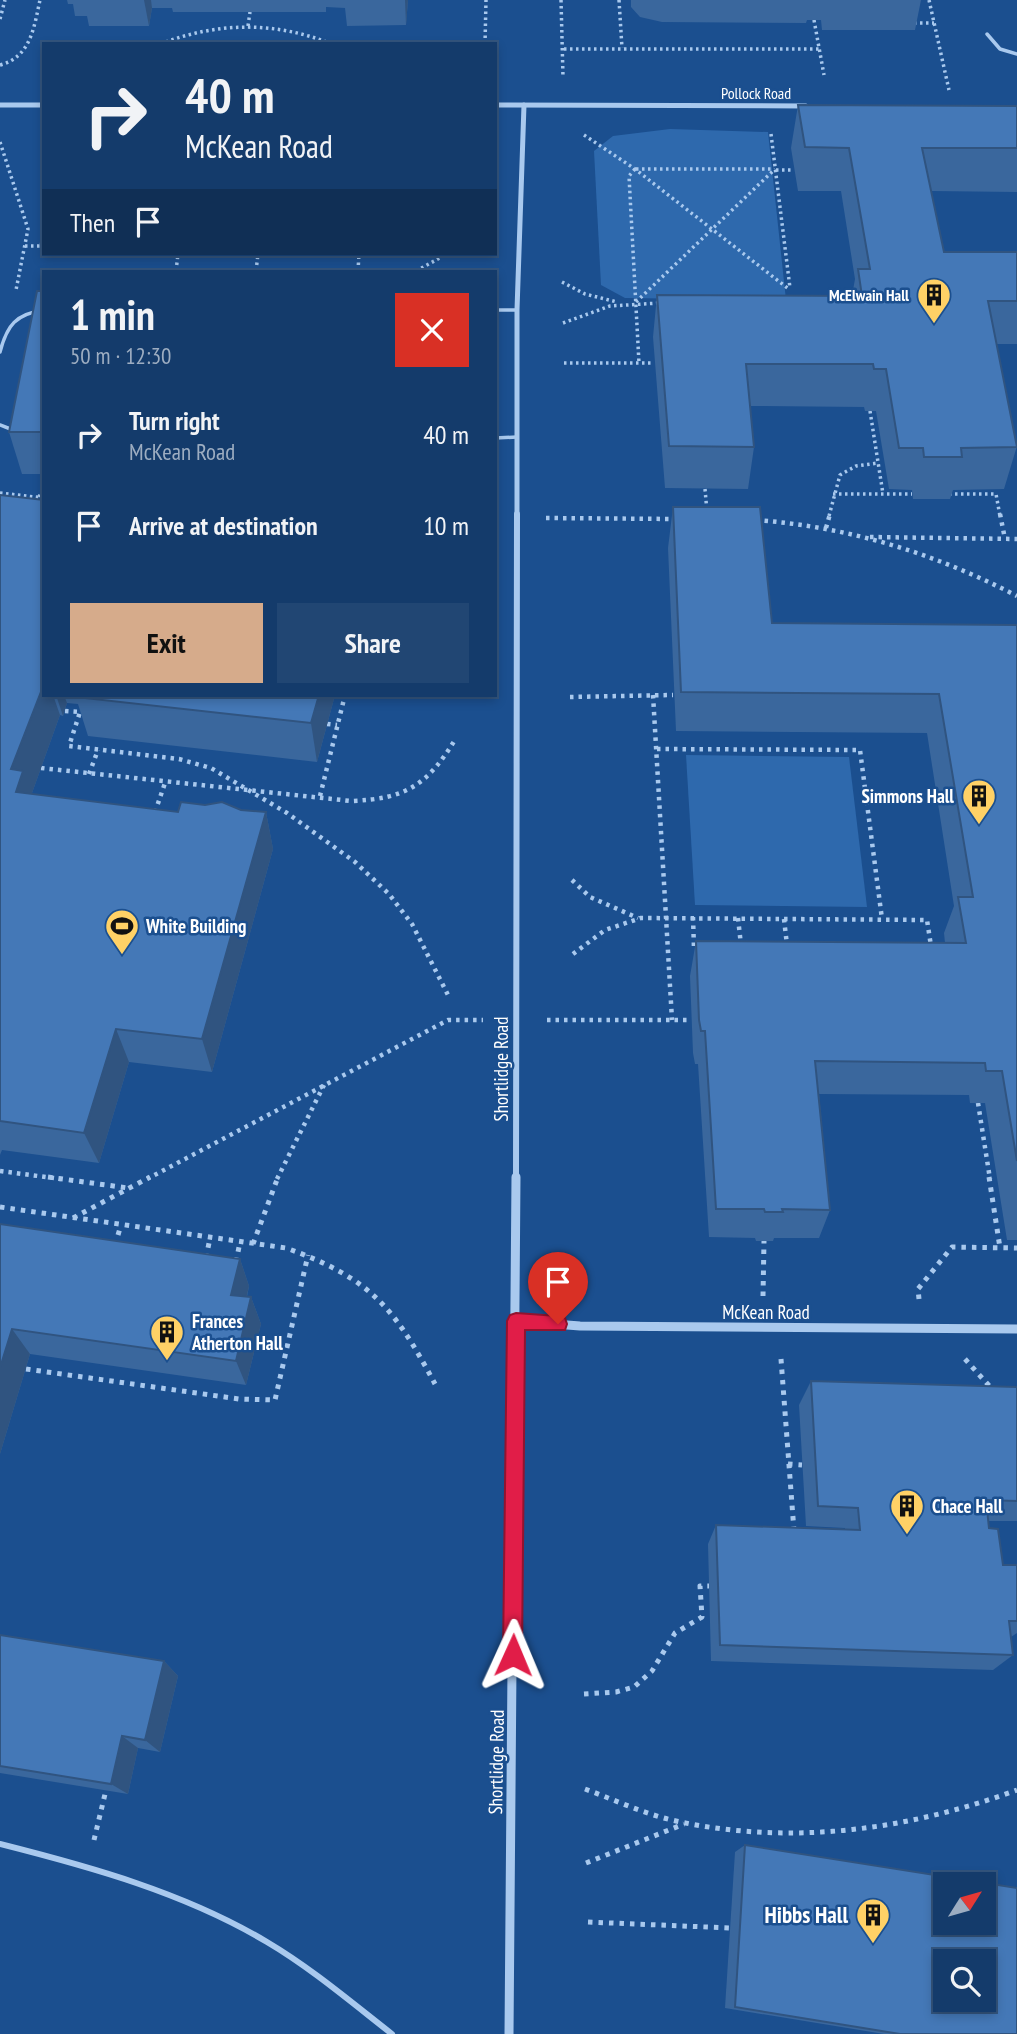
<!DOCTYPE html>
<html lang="en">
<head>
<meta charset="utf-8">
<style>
	body { margin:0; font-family:"PT Sans Narrow",sans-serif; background:#214673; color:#f1f3f6; height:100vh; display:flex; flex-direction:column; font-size:26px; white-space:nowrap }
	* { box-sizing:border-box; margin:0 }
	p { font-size:23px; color:#9dadc1 }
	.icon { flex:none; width:38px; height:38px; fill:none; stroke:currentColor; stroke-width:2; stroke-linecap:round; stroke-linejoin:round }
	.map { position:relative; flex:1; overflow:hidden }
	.details { position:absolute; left:42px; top:270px; width:455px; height:427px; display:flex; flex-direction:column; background:#143b6b; border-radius:0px; box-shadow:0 4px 10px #0003,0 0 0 2px #33557e }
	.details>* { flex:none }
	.banner { position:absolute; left:42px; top:42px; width:455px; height:214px; border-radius:0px; box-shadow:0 4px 10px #0003,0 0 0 2px #33557e; background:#143b6b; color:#f1f3f6; overflow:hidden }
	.needle { width:46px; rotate:53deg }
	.buttons { position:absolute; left:933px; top:1872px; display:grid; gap:14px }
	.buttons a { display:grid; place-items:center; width:63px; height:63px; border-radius:0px; background:#143b6b; box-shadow:0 4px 10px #0003,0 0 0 2px #33557e; font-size:35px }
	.pin { position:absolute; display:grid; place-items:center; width:60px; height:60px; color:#fff; margin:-72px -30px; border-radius:50% 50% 50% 0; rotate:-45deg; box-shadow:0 0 7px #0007 }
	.pin .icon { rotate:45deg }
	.me { position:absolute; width:77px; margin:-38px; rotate:1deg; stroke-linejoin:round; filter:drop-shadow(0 0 5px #0008) }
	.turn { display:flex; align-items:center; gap:24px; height:147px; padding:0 28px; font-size:32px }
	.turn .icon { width:91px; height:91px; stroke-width:2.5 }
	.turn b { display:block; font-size:49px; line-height:60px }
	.then { display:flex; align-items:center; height:66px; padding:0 28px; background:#0003; gap:14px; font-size:26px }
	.round { display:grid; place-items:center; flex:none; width:74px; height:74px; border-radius:0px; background:#214673 }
	.overview { display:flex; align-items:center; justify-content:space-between; height:119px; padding:0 28px }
	h1 { font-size:42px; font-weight:700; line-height:52px }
	.action { display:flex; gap:14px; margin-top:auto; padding:14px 28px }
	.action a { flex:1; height:80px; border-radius:0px; background:#d6ab8b; color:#111; font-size:28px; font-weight:700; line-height:80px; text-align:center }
	.action a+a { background:#214673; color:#f1f3f6 }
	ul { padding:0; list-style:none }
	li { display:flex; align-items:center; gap:21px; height:91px; padding:0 28px }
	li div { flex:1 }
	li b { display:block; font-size:26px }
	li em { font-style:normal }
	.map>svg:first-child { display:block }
	.green { fill:#2e69ad }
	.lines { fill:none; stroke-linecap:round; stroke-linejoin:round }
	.path-far2 { stroke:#a9c9ee; stroke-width:3.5; stroke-dasharray:2.5 3.5; stroke-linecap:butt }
	.path-far1 { stroke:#a9c9ee; stroke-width:4.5; stroke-dasharray:3.5 5; stroke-linecap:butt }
	.path { stroke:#a9c9ee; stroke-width:5; stroke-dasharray:4.5 6; stroke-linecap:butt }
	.service-far1 { stroke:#a9c9ee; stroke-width:3.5 }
	.service { stroke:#a9c9ee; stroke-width:6 }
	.minor-far2 { stroke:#a9c9ee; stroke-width:5 }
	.minor-far1 { stroke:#a9c9ee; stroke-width:6 }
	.minor { stroke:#a9c9ee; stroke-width:9 }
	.wall { fill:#3a679d }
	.shaded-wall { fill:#305480 }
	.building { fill:#4478b7; stroke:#305480; stroke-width:2; fill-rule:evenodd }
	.route { fill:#e11d48; stroke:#92132f; stroke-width:2 }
	.labels { text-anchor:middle; stroke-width:5; stroke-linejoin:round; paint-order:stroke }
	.far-street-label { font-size:16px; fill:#fff; stroke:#1b4f8f }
	.far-poi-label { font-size:16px; font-weight:bold; fill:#fff; stroke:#1b4f8f; text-anchor:end }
	.poi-label { font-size:19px; font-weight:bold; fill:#fff; stroke:#1b4f8f; text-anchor:start }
	.street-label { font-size:19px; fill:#fff; stroke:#1b4f8f }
	.near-poi-label { font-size:23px; font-weight:bold; fill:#fff; stroke:#1b4f8f; text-anchor:end }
</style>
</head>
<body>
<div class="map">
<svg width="1017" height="2034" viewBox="0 0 1017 2034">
	<rect width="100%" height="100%" fill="#1b4f8f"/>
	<g class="green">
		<path d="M670,129l98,3 18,168 -161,-2 -24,-13 -7,-134 19,-15z"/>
		<path d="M686,755l163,2 18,150 -172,-2z"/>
	</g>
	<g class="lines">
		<g class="path-far2">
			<path d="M561,0l2,77"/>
			<path d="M619,0l3,48"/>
			<path d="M929,0l20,90"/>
			<path d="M0,19l5,-19"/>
			<path d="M814,20l10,55"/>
			<path d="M914,23h20"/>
			<path d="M248,26l2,-14"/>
			<path d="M160,44c58,-22 114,-23 172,0"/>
			<path d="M485,44l1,-44"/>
			<path d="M564,49h255"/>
			<path d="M0,65c31,-8 34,-38 40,-65"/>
			<path d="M771,134l19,154"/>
			<path d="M584,135l51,34 155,121"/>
			<path d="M0,142l28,87 -12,61"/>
			<path d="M635,169l-6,7 10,187"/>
			<path d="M636,169h138"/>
			<path d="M776,170h18"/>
			<path d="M25,246h16l3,-14"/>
			<path d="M176,271l2,-17"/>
			<path d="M256,271l2,-17"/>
			<path d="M358,271l1,-17"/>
			<path d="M416,271l31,-17"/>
			<path d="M562,282l23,12 32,8"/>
			<path d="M636,302l139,-133"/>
			<path d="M563,323l47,-17 50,-3"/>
			<path d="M564,363h90"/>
			<path d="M870,411l13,83"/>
			<path d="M705,489l2,23"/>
			<path d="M0,493l44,5"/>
			<path d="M833,494h79"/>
			<path d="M949,494h47l4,22"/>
			<path d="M39,497l5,-11"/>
			<path d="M829,516l11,-41 16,-9 22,-3"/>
		</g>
		<g class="path-far1">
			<path d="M1000,514l5,25"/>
			<path d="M546,518l128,1"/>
			<path d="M756,520c93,7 178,33 261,76"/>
			<path d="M826,528l4,-14"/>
			<path d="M870,537l147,2"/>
			<path d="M653,695l19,325"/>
			<path d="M570,697l103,-2"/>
			<path d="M65,711l15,1 -11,34 110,13 32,9 76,45 68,49 34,32 23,30 36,71"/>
			<path d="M327,724l10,1"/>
			<path d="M657,749l203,1 22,169"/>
			<path d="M41,768l310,33c55,-2 77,-16 105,-63"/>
			<path d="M89,774l9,-24"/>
			<path d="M320,796l25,-101"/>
			<path d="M155,812l10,-29"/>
			<path d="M572,880l18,17 48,21"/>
			<path d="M693,917l1,32h6"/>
			<path d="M738,918l3,27"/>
			<path d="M784,919l3,26"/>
			<path d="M573,954l32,-24 36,-12 286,2 4,26"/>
			<path d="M547,1020h144"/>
			<path d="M978,1103l12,76"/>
			<path d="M0,1171l61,8"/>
			<path d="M147,1179l301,-159h35"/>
			<path d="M277,1179l47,-94"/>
		</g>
		<g class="path">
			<path d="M48,1177l80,11"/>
			<path d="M989,1177l11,71"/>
			<path d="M0,1207l286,41c84,30 108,59 149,136"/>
			<path d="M73,1218l77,-41"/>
			<path d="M253,1244l25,-67"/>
			<path d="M115,1245l6,-20"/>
			<path d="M206,1258l4,-20"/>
			<path d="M236,1262l4,-20"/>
			<path d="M763,1296l1,-55"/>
			<path d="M919,1299l-1,-10 34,-42 65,1"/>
			<path d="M781,1359l13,172"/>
			<path d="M965,1359l27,30"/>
			<path d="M26,1369l213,30 36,1 33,-145"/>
			<path d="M788,1464l14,1"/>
			<path d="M584,1694l32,-2 18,-5 18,-16 23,-38 27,-16 -2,-31h9"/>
			<path d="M585,1789c30,11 59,25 91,32 115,25 232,9 341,-31"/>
			<path d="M94,1840l12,-50"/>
			<path d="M586,1863l98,-39"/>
			<path d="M588,1922l142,6"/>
		</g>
		<g class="service-far1">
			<path d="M987,34l13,15 17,5"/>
			<path d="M495,310h22"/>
			<path d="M0,352c7,-27 16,-38 44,-42"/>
			<path d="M0,425l13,5"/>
			<path d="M495,438l22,-1"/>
		</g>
		<path class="service" d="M0,1844c91,23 185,49 267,98 44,26 84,60 125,92"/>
		<g class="minor-far2">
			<path d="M0,105h44"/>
			<path d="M495,105l311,1"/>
			<path d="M517,516v-206l7,-205"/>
		</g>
		<path class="minor-far1" d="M516,1179l1,-665"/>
		<g class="minor">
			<path d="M516,1321l64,5 437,3"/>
			<path d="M509,2034l7,-857"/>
		</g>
	</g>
	<g class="wall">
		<path d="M67,0h341l-2,25 -59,1 -2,-18 -19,-1v5h-153l-1,-4h-20l-3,18h-60l-2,-10h-12l-2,-12h-5z"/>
		<path d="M631,0h290l-6,30h-93l-1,-10h-14l-1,3 -144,-1 -22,-5 -9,-10z"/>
		<path d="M798,105l219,1v86l-86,-1 13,61h73v92h-21l21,102 -13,43 -51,1 -3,9h-37l-1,-9 -23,-1 -13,-78h-11l-1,-4 -114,-1 4,41 -6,42 -83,-1 -12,-151 4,-42 195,1 3,-17 -14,-88h-43l-7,-43z"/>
		<path d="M44,291v183h-22l-13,-42z"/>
		<path d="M0,495l44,200h291l-18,67 -229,-26 -10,-32 -11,-1 -4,13 -3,-1 -28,78v1l146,18 63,-2 25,2 7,37 -61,223 -83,-10 -30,101 -97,-13 -2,5z"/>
		<path d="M673,507l99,116 245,2v615h-10l-22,-137h-15l-1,-8 -150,-1 11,116 -11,28h-45l-1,3h-17l-1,-3 -46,-1 -11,-173h-3l-2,-11 -3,-77 6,-35 249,2 -1,-10 10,-27 -27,-173 -251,-2 -8,-183z"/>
		<path d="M0,1224l240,35 9,27 -2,11h4l10,27 -15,61 -216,-31 -30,100z"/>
		<path d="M811,1381l206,6v134h-29l1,7 14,37h14v68l-6,4 2,18 -20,15 -282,-9 -3,-117 8,-19 129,4v-1l-39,-2 -7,-121z"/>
		<path d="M0,1635l164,26 14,15 -18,76 -22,-4 -10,46 -128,-21z"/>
		<path d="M745,1845l272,189h-133l-159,-26 10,-156z"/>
	</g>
	<g class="shaded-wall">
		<path d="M144,0h7l1,8 -3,18z"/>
		<path d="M405,0h3l-2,25z"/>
		<path d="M44,684v11h9l7,20 -28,78 6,16 -22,-17 -5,-23z"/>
		<path d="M56,695h8l3,8 -4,13z"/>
		<path d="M319,695h16l-18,67 -6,-39z"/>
		<path d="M266,812l7,37 -61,223 -10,-33z"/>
		<path d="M116,1029l13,33 -30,101 -15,-30z"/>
		<path d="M240,1259l9,27 -8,35 -10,-26z"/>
		<path d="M251,1297l10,27 -15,61 -10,-24z"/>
		<path d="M12,1329l18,25 -30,100v-86z"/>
		<path d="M164,1661l14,15 -18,76 -15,-12z"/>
		<path d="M122,1736l16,12 -10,46 -17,-10z"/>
	</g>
	<g class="building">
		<path d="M798,105l219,1v42h-95l22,104h73v49h-29l29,146 -56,1 1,9h-38l-1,-9h-24l-13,-79h-12l-1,-5h-127l8,83 -85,-1 -12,-151 205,1 -4,-27h12l-21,-121 -44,-1z"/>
		<path d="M37,291h7v141h-35z"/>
		<path d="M0,495l44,5v184l-33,85 12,2 -7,21 162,20 3,-10 24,3 17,-3 19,8 25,2 -64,227 -86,-10 -32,104 -84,-12z"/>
		<path d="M673,507h87l12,116 245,2v536l-15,-90h-16l-1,-8 -170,-2 15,149 -48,-1 1,3h-18l-1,-3h-48l-11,-178h-4l-2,-11 -3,-79 270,2 -8,-46h15l-34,-203 -258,-2z"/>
		<path d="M76,695h243l-8,28 -236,-26z"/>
		<path d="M0,1224l240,35 -9,36 20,2 -15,64 -224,-32 -12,39z"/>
		<path d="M811,1381l206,6v114l-31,-1 3,28 9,1 5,36h14v56h-8l4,34 -293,-10 -4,-120 144,5 -2,-22 -40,-2z"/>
		<path d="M0,1635l164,26 -19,79 -23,-4 -11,48 -111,-18z"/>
		<path d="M745,1845l272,43v146h-117l-165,-27zM945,1885h39v38h-39zM945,1962h39v38h-39z"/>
	</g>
	<path class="route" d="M516,1313l42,3 7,2 2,6 -2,6h-40l-3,325 -3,7 -6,3 -7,-3 -3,-7 4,-334 3,-6z"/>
	<defs>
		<g id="building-pin" transform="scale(1.75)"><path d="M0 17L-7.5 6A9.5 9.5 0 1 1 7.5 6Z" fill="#ffd166" stroke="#1b4f8f"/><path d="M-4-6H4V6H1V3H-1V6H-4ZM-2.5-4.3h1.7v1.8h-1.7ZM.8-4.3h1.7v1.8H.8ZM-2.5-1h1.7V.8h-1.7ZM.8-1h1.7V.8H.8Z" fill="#111"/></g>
		<g id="stadium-pin" transform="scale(1.75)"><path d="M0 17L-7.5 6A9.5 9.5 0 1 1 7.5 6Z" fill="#ffd166" stroke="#1b4f8f"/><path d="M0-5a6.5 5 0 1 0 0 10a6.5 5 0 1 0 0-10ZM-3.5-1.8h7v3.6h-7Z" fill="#111"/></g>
	</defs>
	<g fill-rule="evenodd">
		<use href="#building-pin" x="934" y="295"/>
		<use href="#building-pin" x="979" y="796"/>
		<use href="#stadium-pin" x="122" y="926"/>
		<use href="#building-pin" x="167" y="1332"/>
		<use href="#building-pin" x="907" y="1506"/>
		<use href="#building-pin" x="873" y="1915"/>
	</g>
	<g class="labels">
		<g class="far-street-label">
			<text x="756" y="99">Pollock Road</text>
		</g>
		<g class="far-poi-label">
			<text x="909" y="301">McElwain Hall</text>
		</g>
		<g class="poi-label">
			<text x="954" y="803" text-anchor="end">Simmons Hall</text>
			<text x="146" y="933">White Building</text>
			<text x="192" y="1328">Frances<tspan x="192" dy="22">Atherton Hall</tspan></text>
			<text x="932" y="1513">Chace Hall</text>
		</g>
		<g class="street-label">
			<text transform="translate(501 1069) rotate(-90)" y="7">Shortlidge Road</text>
			<text x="766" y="1319">McKean Road</text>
			<text transform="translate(496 1762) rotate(-89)" y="7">Shortlidge Road</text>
		</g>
		<g class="near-poi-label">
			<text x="848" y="1923">Hibbs Hall</text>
		</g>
	</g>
</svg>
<div class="buttons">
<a><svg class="needle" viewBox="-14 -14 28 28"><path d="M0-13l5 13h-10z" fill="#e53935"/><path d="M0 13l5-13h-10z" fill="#9dadc1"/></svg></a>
<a><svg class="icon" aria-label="search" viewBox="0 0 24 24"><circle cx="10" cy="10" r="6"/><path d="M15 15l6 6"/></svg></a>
</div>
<div class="pin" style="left:558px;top:1324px;background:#d93025"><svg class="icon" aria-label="arrive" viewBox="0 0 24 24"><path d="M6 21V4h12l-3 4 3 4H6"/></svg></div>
<svg class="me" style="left:513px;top:1655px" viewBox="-20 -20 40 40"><path d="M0-17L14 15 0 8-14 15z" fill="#e11d48" stroke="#fff" stroke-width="4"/></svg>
<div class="banner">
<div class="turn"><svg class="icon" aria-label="right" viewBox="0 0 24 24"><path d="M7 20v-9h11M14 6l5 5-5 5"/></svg><div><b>40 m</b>McKean Road</div></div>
<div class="then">Then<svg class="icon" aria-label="arrive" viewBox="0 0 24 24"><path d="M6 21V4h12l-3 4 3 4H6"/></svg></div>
</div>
<section class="details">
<div class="overview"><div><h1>1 min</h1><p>50 m · 12:30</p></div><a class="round" style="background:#d93025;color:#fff"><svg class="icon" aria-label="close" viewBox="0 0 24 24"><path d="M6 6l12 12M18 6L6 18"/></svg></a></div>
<ul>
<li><svg class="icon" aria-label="right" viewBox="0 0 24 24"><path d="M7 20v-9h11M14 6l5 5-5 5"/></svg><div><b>Turn right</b><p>McKean Road</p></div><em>40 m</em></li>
<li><svg class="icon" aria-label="arrive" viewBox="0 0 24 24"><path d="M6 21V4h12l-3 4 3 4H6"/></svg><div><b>Arrive at destination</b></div><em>10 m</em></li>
</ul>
<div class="action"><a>Exit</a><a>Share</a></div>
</section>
</div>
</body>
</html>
